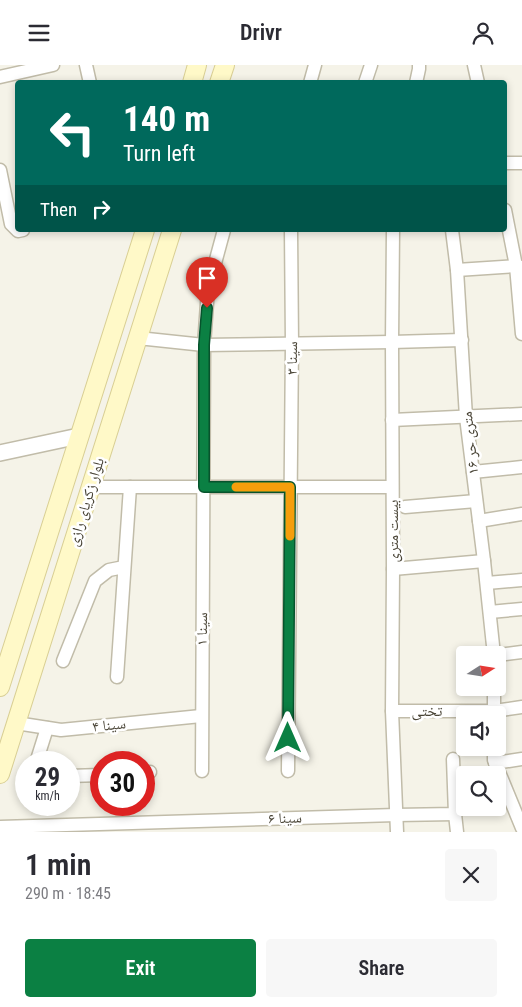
<!DOCTYPE html>
<html lang="en">
<head>
<meta charset="utf-8">
<style>
	body { margin:0; font-family:"Roboto Condensed","Noto Naskh Arabic",sans-serif; background:#f7f7f7; color:#2b2b33; height:100vh; display:flex; flex-direction:column; font-size:19px; white-space:nowrap }
	* { box-sizing:border-box; margin:0 }
	p { font-size:16px; color:#7c7c81 }
	.icon { flex:none; width:28px; height:28px; fill:none; stroke:currentColor; stroke-width:2; stroke-linecap:round; stroke-linejoin:round }
	.map { position:relative; height:767px; overflow:hidden }
	.side { display:flex; flex-direction:column; background:#fff; flex:1 }
	.side>* { flex:none }
	.top-card { position:absolute; left:15px; top:15px; width:492px; height:152px; border-radius:5px; box-shadow:0 2px 8px #0003; background:#00695c; color:#fff; overflow:hidden }
	.needle { width:32px; rotate:78deg }
	.fabs { position:absolute; left:456px; top:581px; display:grid; gap:10px }
	.fabs a { display:grid; place-items:center; width:50px; height:50px; border-radius:5px; background:#fff; box-shadow:0 2px 8px #0003; font-size:25px }
	.speed { position:absolute; left:15px; top:686px; display:flex; gap:10px; font-size:25px; font-weight:700; text-align:center }
	.speed>* { display:grid; place-content:center; width:65px; height:65px; border-radius:50%; background:#fff; box-shadow:0 2px 8px #0003; line-height:1 }
	.speed small { font-size:12px; font-weight:400 }
	.speed .limit { border:8px solid #d22; background:#fff; color:#111 }
	.pin { position:absolute; display:grid; place-items:center; width:42px; height:42px; color:#fff; margin:-51px -21px; border-radius:50% 50% 50% 0; rotate:-45deg; box-shadow:0 0 5px #0007 }
	.pin .icon { rotate:45deg }
	.me { position:absolute; width:55px; margin:-28px; rotate:0deg; stroke-linejoin:round; filter:drop-shadow(0 0 4px #0008) }
	.turn { display:flex; align-items:center; gap:18px; height:105px; padding:0 25px; font-size:22px }
	.turn .icon { width:65px; height:65px; stroke-width:2.5 }
	.turn b { display:block; font-size:35px; line-height:42px }
	.then { display:flex; align-items:center; height:48px; padding:0 25px; background:#0003; gap:10px; font-size:19px }
	.round { display:grid; place-items:center; flex:none; width:52px; height:52px; border-radius:5px; background:#f7f7f7 }
	.headline { display:flex; align-items:center; justify-content:space-between; height:85px; padding:0 25px }
	h1 { font-size:30px; font-weight:600; line-height:38px }
	.primary-button { display:flex; gap:10px; margin-top:auto; padding:10px 25px }
	.primary-button a { flex:1; height:58px; border-radius:5px; background:#0b8043; color:#fff; font-size:20px; font-weight:600; line-height:58px; text-align:center }
	.primary-button a+a { background:#f7f7f7; color:#2b2b33 }
	header { display:flex; justify-content:space-between; align-items:center; height:65px; padding:0 25px; background:#fff; font-size:22px; font-weight:600 }
	.map>svg:first-child { display:block }
	.lines { fill:none; stroke-linecap:round; stroke-linejoin:round }
	.minor-casing { stroke:#c1bca9; stroke-width:15 }
	.tertiary-casing { stroke:#c1bca9; stroke-width:18 }
	.secondary-casing { stroke:#d9cf94; stroke-width:20 }
	.minor { stroke:#fff; stroke-width:12 }
	.tertiary { stroke:#fff; stroke-width:15 }
	.secondary { stroke:#fff9c8; stroke-width:18 }
	.route-casing { stroke:#07532c; stroke-width:12 }
	.route { stroke:#0b8043; stroke-width:9 }
	.slow { stroke:#f59e0b; stroke-width:9 }
	.labels { text-anchor:middle; stroke-width:5; stroke-linejoin:round; paint-order:stroke }
	.street-label { font-size:15px; fill:#494436; stroke:#fff }
</style>
</head>
<body>
<header><svg class="icon" aria-label="menu" viewBox="0 0 24 24"><path d="M4 6h16M4 12h16M4 18h16"/></svg>Drivr<svg class="icon" aria-label="person" viewBox="0 0 24 24"><circle cx="12" cy="8" r="4"/><path d="M4 21q1-7 8-7t8 7"/></svg></header>
<div class="map">
<svg width="522" height="767" viewBox="0 0 522 767">
	<rect width="100%" height="100%" fill="#f5f3e8"/>
	<g class="lines">
		<g class="minor-casing">
			<g id="minor">
				<path d="M86,0l4,18"/>
				<path d="M474,0l4,18"/>
				<path d="M0,12l53,-12"/>
				<path d="M310,18l5,-18"/>
				<path d="M365,18l6,-18"/>
				<path d="M416,18l3,-14v-4"/>
				<path d="M505,98h17"/>
				<path d="M0,105l11,54 7,7 5,-1"/>
				<path d="M505,145l11,56 6,68"/>
				<path d="M393,165l-1,112 1,227 -1,142 5,121"/>
				<path d="M452,165l5,40 9,147 18,144 10,94"/>
				<path d="M457,205l59,-4 6,1"/>
				<path d="M138,273l66,7 188,-3 70,-2"/>
				<path d="M392,355l130,-6"/>
				<path d="M473,407l49,-5"/>
				<path d="M91,422h301"/>
				<path d="M405,442l71,-6"/>
				<path d="M479,456l43,-7"/>
				<path d="M393,504l91,-8"/>
				<path d="M487,518l35,-3"/>
				<path d="M490,547l32,-3"/>
				<path d="M498,590l24,-3"/>
				<path d="M63,596l32,-80 14,-11 15,-3"/>
				<path d="M117,612l13,-190"/>
				<path d="M494,622v28"/>
				<path d="M392,646h102l28,-4"/>
				<path d="M16,658l45,7 140,-14"/>
				<path d="M494,682v13l28,68"/>
				<path d="M36,698l11,-35"/>
				<path d="M495,698l27,-4"/>
				<path d="M202,706l2,-426 4,-56 16,-59"/>
				<path d="M288,706l4,-427 -1,-114"/>
				<path d="M144,708l6,-1"/>
				<path d="M69,711l32,-1"/>
				<path d="M455,749l2,18"/>
				<path d="M0,762l396,-12 59,-1 -2,-55"/>
			</g>
		</g>
		<g class="tertiary-casing">
			<path id="tertiary" d="M0,388l79,-17"/>
		</g>
		<g class="secondary-casing">
			<g id="secondary">
				<path d="M192,18l5,-18"/>
				<path d="M219,18l6,-18"/>
				<path d="M0,622l145,-457"/>
				<path d="M0,709l172,-544"/>
			</g>
		</g>
		<use href="#minor" class="minor"/>
		<use href="#tertiary" class="tertiary"/>
		<use href="#secondary" class="secondary"/>
	</g>
	<g class="lines">
		<g class="route-casing">
			<path id="route" d="M207,243l-3,37v142h86l-2,251"/>
		</g>
		<use href="#route" class="route"/>
		<path class="slow" d="M236,422h54v49"/>
	</g>
	<g class="labels">
		<g class="street-label">
			<text transform="translate(292 293) rotate(-89)" y="5">سینا ۳</text>
			<text transform="translate(470 378) rotate(-96)" y="5">۱۶ متری حر</text>
			<text transform="translate(86 437) rotate(-73)" y="5">بلوار زکریای رازی</text>
			<text transform="translate(393 466) rotate(-90)" y="5">بیست متری</text>
			<text transform="translate(202 564) rotate(-89)" y="5">۱ سینا</text>
			<text x="427" y="651">تختی</text>
			<text transform="translate(109 660) rotate(-6)" y="5">سینا ۴</text>
			<text transform="translate(285 753) rotate(-2)" y="5">سینا ۶</text>
		</g>
	</g>
</svg>
<div class="fabs">
<a><svg class="needle" viewBox="-14 -14 28 28"><path d="M0-13l5 13h-10z" fill="#e53935"/><path d="M0 13l5-13h-10z" fill="#7c7c81"/></svg></a>
<a><svg class="icon" aria-label="sound" viewBox="0 0 24 24"><path d="M4 9h4l5-4v14l-5-4H4zM17 9q2 3 0 6"/></svg></a>
<a><svg class="icon" aria-label="search" viewBox="0 0 24 24"><circle cx="10" cy="10" r="6"/><path d="M15 15l6 6"/></svg></a>
</div>
<div class="speed"><div>29<small>km/h</small></div><div class="limit">30</div></div>
<div class="pin" style="left:207px;top:243px;background:#d93025"><svg class="icon" aria-label="arrive" viewBox="0 0 24 24"><path d="M6 21V4h12l-3 4 3 4H6"/></svg></div>
<svg class="me" style="left:288px;top:673px" viewBox="-20 -20 40 40"><path d="M0-17L14 15 0 8-14 15z" fill="#0b8043" stroke="#fff" stroke-width="4"/></svg>
<div class="top-card">
<div class="turn"><svg class="icon" aria-label="left" viewBox="0 0 24 24"><path d="M17 20v-9H6M10 6l-5 5 5 5"/></svg><div><b>140 m</b>Turn left</div></div>
<div class="then">Then<svg class="icon" aria-label="right" viewBox="0 0 24 24"><path d="M7 20v-9h11M14 6l5 5-5 5"/></svg></div>
</div>
</div>
<section class="side">
<div class="headline"><div><h1>1 min</h1><p>290 m · 18:45</p></div><a class="round"><svg class="icon" aria-label="close" viewBox="0 0 24 24"><path d="M6 6l12 12M18 6L6 18"/></svg></a></div>
<div class="primary-button"><a>Exit</a><a>Share</a></div>
</section>
</body>
</html>
